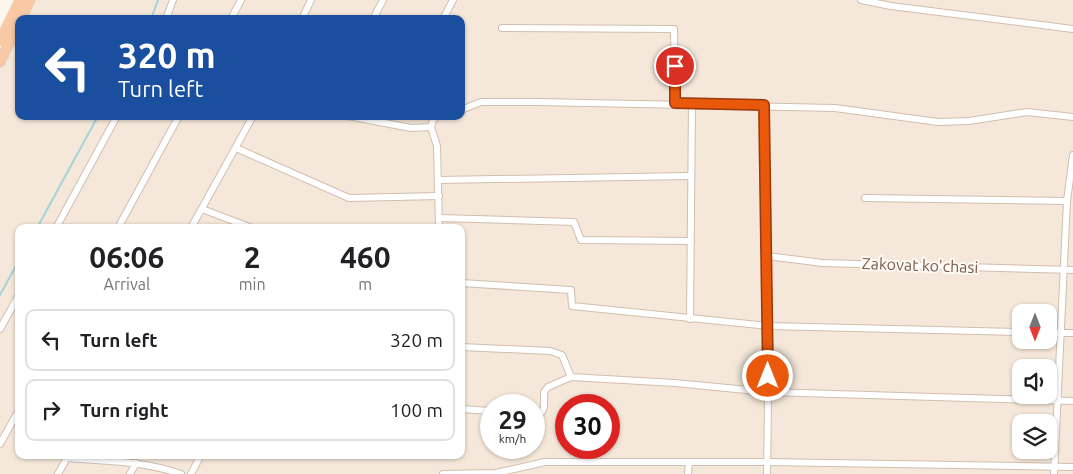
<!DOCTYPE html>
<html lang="en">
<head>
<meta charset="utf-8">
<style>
	body { margin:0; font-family:Ubuntu,sans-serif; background:#f2f2f2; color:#202124; height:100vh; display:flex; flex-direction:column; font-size:19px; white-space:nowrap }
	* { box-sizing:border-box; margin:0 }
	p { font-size:16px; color:#757577 }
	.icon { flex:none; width:28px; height:28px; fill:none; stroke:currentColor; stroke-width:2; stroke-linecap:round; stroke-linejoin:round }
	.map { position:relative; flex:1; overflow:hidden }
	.details { position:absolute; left:15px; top:224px; width:450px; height:235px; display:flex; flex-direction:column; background:#fff; border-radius:10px; box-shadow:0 1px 4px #0004 }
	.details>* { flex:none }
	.guide { position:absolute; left:15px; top:15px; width:450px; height:105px; border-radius:10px; box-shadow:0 1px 4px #0004; background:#1a4fa0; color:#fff; overflow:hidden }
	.needle { width:32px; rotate:180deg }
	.controls { position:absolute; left:1012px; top:304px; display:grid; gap:10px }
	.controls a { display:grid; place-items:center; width:45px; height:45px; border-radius:10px; background:#fff; box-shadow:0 1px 4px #0004; font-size:25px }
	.speed { position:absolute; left:480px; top:394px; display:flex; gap:10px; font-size:25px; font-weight:700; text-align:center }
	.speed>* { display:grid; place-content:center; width:65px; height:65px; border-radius:50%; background:#fff; box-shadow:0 1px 4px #0004; line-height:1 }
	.speed small { font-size:12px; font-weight:400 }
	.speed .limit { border:8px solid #d22; background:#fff; color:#111 }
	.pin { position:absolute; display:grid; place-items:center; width:42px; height:42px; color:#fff; margin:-21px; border:2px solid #fff; border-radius:50%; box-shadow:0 1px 5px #0007 }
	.me { position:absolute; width:55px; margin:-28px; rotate:0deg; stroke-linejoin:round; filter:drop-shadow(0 0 4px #0008) }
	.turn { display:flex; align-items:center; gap:18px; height:105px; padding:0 20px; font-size:22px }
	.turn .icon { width:65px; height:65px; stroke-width:2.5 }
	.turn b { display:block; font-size:35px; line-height:42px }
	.eta { display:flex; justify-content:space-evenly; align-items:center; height:85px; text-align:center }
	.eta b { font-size:30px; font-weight:700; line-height:35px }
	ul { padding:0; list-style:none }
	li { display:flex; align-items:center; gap:15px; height:62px; margin:0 10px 8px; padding:0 10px; border:2px solid #e0e0e0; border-radius:10px }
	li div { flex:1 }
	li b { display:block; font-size:19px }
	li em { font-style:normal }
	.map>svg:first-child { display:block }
	.residential { fill:#f5e8da; fill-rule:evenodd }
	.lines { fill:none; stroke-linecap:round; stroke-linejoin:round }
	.stream { stroke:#a5d3da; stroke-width:2 }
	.minor-casing { stroke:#d1beb0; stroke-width:8 }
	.trunk-casing { stroke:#dad1cd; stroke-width:11 }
	.minor { stroke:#fff; stroke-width:6 }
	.trunk { stroke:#f9c8a4; stroke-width:10 }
	.route-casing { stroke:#983908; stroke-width:12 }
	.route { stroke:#ea580c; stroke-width:9 }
	.labels { text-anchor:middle; stroke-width:4; stroke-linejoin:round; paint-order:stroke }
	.street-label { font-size:16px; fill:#7a5c4d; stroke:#fffaf3 }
</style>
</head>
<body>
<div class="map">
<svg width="1073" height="474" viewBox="0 0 1073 474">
	<rect width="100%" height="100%" fill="#fdf6ec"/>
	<path class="residential" d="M30,0h1043v474h-1073v-412l19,-39v93h442v-97h-440zM19,228h442v227h-442zM1021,312h28v28h-28zM1021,368h28v27h-28zM491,405h43v43h-43zM566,405h43v43h-43zM1021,422h28v28h-28z"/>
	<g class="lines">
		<g class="stream">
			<path d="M151,19l7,-19"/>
			<path d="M37,228l61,-112"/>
			<path d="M0,295l19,-35"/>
		</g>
		<g class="minor-casing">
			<g id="minor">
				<path d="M861,0l30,6 182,23"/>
				<path d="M166,19l7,-19"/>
				<path d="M231,19l10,-19"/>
				<path d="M302,19l9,-19"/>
				<path d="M373,19l10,-19"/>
				<path d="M443,19l10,-19"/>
				<path d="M502,28l172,1 1,74"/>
				<path d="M764,105l5,221 -2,148"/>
				<path d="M461,110l20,-8h56l298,6 103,14 31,-1 58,-9 46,5"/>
				<path d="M348,116l63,12 20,-1"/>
				<path d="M438,116l-5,4 -2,7 6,19 2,82"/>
				<path d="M236,148l113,50 90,-2"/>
				<path d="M439,180l252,-4"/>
				<path d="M865,198l202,3"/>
				<path d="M202,209l50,19"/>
				<path d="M439,218l135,4 7,18 110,1"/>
				<path d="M56,228l61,-112"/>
				<path d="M118,228l61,-112"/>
				<path d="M191,228l62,-112"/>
				<path d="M767,256l56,7 250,7"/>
				<path d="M461,283l110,7 1,16 197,20 252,6"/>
				<path d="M690,319l2,-216"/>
				<path d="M0,329l19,-34"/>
				<path d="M1049,333h24"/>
				<path d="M461,347l89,4 12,4 9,22"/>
				<path d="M461,409l30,2"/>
				<path d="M534,413l8,-1 2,-5v-15l4,-5 23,-10 104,6 93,9 305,9"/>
				<path d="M0,444l19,-34"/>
				<path d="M67,458c39,3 77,3 114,16"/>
				<path d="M58,474l10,-18"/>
				<path d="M130,474l6,-11"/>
				<path d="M191,474l10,-19"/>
				<path d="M443,474l53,-1 49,-11h222l306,5"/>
				<path d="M688,474l1,-12"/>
				<path d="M1054,474l13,-273 6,-46"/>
			</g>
		</g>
		<g class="trunk-casing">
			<g id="trunk">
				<path d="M21,19l9,-19"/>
				<path d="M0,41l20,-41"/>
				<path d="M0,62l19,-39"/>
			</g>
		</g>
		<use href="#minor" class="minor"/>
		<use href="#trunk" class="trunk"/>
	</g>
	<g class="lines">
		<g class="route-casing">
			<path id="route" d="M675,66v37l89,2 4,271"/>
		</g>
		<use href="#route" class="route"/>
	</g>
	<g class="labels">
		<g class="street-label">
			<text transform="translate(920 265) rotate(2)" y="6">Zakovat ko'chasi</text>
		</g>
	</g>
</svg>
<div class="controls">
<a><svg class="needle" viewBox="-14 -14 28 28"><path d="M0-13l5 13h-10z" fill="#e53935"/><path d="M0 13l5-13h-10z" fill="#757577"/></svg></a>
<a><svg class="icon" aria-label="sound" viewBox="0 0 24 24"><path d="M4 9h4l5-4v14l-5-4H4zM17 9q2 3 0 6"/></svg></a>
<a><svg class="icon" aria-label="layers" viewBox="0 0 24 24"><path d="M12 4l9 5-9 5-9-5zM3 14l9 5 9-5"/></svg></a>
</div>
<div class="speed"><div>29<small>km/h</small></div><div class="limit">30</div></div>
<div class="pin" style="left:675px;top:66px;background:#d93025"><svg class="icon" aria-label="arrive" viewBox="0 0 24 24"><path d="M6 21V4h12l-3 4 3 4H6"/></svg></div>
<svg class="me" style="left:768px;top:376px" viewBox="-20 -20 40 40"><circle r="17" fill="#ea580c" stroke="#fff" stroke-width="3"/><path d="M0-11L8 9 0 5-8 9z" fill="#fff"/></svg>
<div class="guide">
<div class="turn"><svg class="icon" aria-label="left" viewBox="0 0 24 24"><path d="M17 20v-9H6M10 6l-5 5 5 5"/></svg><div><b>320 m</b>Turn left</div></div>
</div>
<section class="details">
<div class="eta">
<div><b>06:06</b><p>Arrival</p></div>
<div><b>2</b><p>min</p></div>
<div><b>460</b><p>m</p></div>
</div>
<ul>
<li><svg class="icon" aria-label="left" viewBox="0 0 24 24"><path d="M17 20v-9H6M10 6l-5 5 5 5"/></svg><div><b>Turn left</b></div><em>320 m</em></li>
<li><svg class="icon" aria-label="right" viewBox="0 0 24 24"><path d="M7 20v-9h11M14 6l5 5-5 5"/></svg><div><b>Turn right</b></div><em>100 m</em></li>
</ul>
</section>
</div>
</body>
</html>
